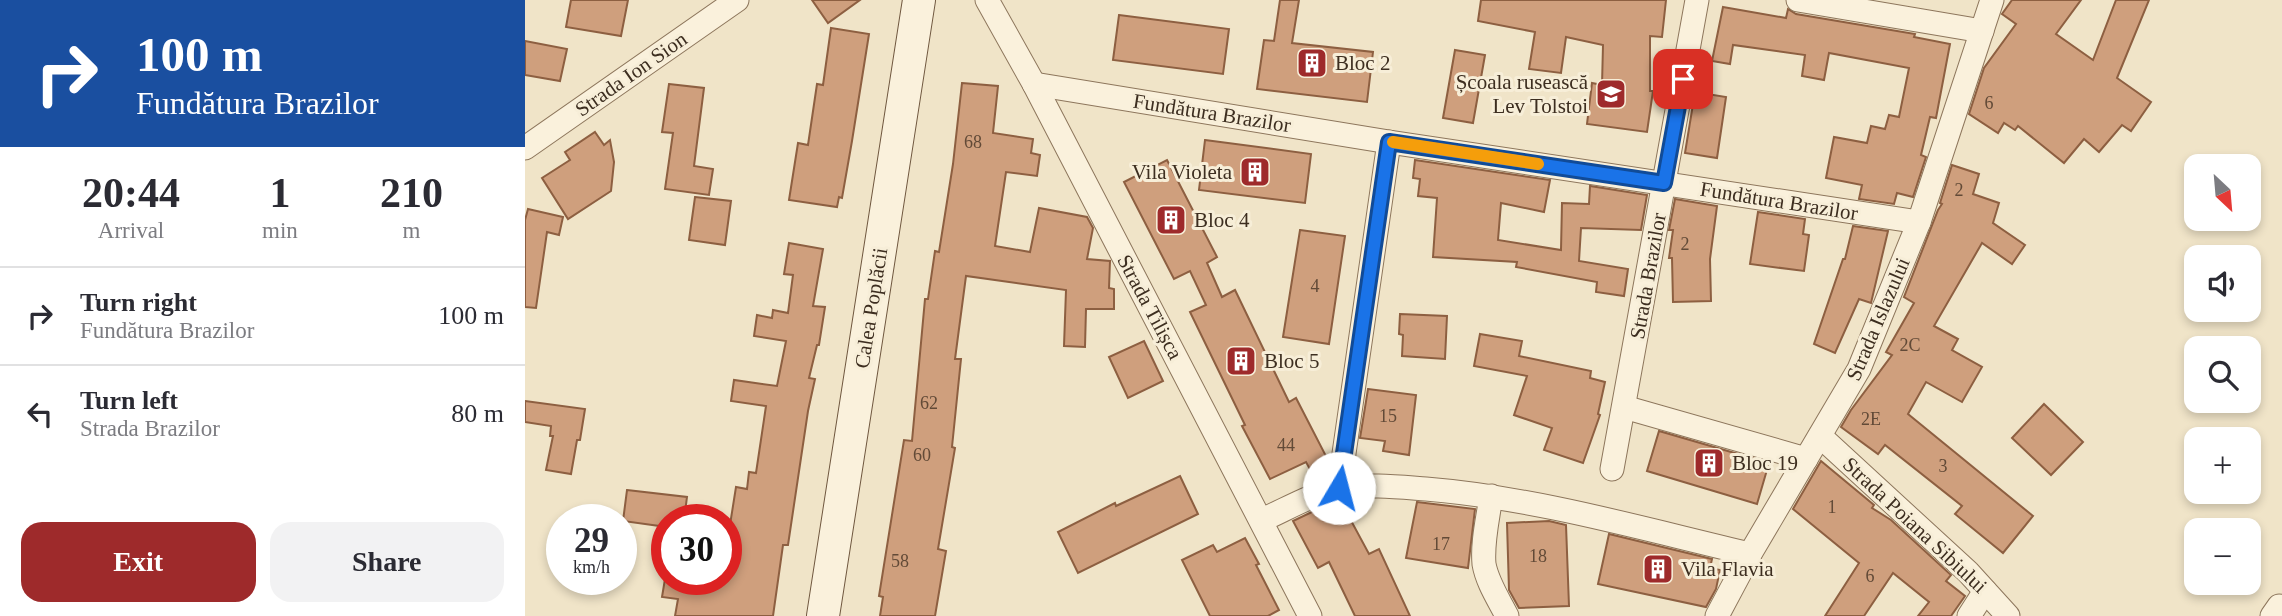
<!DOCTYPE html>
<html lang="en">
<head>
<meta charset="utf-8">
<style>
	body { margin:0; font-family:Georgia,serif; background:#f2f2f3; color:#2b2b33; height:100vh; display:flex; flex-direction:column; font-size:26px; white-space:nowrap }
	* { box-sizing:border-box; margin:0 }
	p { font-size:23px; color:#7c7c81 }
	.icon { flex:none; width:38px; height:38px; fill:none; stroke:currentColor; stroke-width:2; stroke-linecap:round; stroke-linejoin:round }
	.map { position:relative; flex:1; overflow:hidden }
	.drawer { display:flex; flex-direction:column; background:#fff; width:525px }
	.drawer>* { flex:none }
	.hud { background:#1a4fa0; color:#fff; overflow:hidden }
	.needle { width:46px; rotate:154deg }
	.buttons { position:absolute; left:1659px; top:154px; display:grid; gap:14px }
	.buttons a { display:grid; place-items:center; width:77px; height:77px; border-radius:14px; background:#fff; box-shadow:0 4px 10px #0003; font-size:35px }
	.speed { position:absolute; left:21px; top:504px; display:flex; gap:14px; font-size:35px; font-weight:700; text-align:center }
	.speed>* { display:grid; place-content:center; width:91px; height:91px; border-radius:50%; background:#fff; box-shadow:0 4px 10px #0003; line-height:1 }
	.speed small { font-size:18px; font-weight:400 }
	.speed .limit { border:10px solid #d22; background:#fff; color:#111 }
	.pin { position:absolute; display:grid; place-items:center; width:60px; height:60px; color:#fff; margin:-30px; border-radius:14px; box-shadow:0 4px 10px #0006 }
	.me { position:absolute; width:77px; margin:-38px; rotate:8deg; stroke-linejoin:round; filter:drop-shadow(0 0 5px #0008) }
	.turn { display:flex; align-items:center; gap:24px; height:147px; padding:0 21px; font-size:32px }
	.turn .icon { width:91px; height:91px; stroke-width:2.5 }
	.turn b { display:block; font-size:49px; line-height:60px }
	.eta { display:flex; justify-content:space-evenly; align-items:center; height:119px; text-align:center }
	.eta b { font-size:42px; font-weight:700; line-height:49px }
	.button { display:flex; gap:14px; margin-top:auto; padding:14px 21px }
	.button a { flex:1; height:80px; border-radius:21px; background:#9e2a2b; color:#fff; font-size:28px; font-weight:700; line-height:80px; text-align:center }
	.button a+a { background:#f2f2f3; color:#2b2b33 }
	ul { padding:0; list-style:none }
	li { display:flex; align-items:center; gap:21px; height:98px; padding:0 21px; border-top:2px solid #e1e1e2 }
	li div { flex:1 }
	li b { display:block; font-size:26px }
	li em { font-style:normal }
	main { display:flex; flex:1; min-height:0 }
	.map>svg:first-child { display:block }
	.building { fill:#cf9f7d; stroke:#8d5f41; stroke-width:2 }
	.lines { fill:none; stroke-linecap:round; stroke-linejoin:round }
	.street-casing { stroke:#8d765c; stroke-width:25 }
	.secondary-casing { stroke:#6f573f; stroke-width:34 }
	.street { stroke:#faf1dc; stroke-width:23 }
	.secondary { stroke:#faf1dc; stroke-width:32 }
	.route-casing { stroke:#114b97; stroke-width:18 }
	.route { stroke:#1a73e8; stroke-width:12 }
	.slow { stroke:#f59e0b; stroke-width:12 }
	.labels { text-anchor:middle; stroke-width:6; stroke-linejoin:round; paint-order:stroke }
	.number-label { font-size:18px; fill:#624a37 }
	.poi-label { font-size:21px; fill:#3d2e20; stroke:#f7eed8; text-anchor:start }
	.street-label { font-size:21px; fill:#3d2e20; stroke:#f7eed8 }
</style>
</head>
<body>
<main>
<section class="drawer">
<div class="hud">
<div class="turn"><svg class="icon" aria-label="right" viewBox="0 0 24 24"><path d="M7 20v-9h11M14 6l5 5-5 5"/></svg><div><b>100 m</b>Fundătura Brazilor</div></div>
</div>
<div class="eta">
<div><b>20:44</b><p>Arrival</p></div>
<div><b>1</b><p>min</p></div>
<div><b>210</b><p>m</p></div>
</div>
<ul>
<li><svg class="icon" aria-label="right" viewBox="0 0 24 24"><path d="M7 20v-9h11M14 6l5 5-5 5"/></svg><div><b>Turn right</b><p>Fundătura Brazilor</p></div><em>100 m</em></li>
<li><svg class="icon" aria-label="left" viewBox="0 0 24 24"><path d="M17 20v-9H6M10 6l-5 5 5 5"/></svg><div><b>Turn left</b><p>Strada Brazilor</p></div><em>80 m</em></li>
</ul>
<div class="button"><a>Exit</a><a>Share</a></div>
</section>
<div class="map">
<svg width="1757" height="616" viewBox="0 0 1757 616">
	<rect width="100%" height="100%" fill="#f0e4c8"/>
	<g class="building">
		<path d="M46,0h57l-7,36 -55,-9z"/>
		<path d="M287,0h48l-32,23z"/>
		<path d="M755,0h19l-7,43 81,9 -6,50 -110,-13 7,-49 10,1z"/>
		<path d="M956,0h185l-4,37 -12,-1v55h3l-6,41 -60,-8 5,-41 10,2 1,-40 -37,-8 -5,36 -32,-4 6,-37 -57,-11z"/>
		<path d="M1487,0h69l-25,34 37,26 23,-60h33l-32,78 34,24 -20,29 -9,-6 -23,27 -15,-13 -20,24 -46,-37 -3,4 -11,-7 -6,10 -29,-19 15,-46 32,-44 -14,-10z"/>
		<path d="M1198,7l63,11 2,-9 8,5 119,20 -1,3 36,7 -14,74 -6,-1 -9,38 5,2 -13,40 -16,-4 -3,11 -35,-5 3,-14 -36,-7 8,-41 33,6 4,-17 14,3 4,-14 10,2 10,-49 -80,-15 -5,27 -22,-4 3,-21 -72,-10 -3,19 -18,-3z"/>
		<path d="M594,15l110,14 -6,45 -110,-14z"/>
		<path d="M306,28l38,6 -17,107 -10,57 -3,-1 -2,10 -48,-7 9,-57 10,2 9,-61 6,1z"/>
		<path d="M0,41l42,8 -7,32 -35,-6z"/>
		<path d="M930,50l30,5 -12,68 -30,-5z"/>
		<path d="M437,83l36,3 -5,47 40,6 -2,14 9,2 -3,21 -31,-4 -11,74 35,6 9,-44 48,9 6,11 -6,31 23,2 -1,27 5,1v20h-28l-1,38 -21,-1 2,-56 -100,-14 -11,83h6l-9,88 3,1 -17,101 8,2 -11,65h-55l3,-19 -4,-1 25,-156 8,1 13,-142h3l7,-48 4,1 14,-88z"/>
		<path d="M144,84l35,4 -10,78 19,3 -4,26 -44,-6 8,-56 -11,-1z"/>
		<path d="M1170,92l31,5 -9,61 -32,-5z"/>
		<path d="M70,132l9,13 6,-5 4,22 -3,29 -43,28 -26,-41 28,-18 -5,-8z"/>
		<path d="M680,140l106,14 -6,49 -106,-13z"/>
		<path d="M642,160l50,97 -10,6 15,34 13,-7 54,112 7,-4 33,64 -1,3 -16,8 -6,-11 -36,17 -28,-53 3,-1 -55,-113 16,-7 -16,-34 -16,8 -50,-97z"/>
		<path d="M890,160l135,20 -6,32 -43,-9 -3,37 63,10 1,-47 27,1 1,-18 57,9 -6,35 -60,-2 -2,33 49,8 -4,27 -28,-4 1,-10 -81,-15 1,-5 -84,-5 4,-59 -19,-2 2,-17 -7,-1z"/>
		<path d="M1427,165l27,9 -6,20 26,9 -6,20 32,22 -13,19 -30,-21 -48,83 24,13 -6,11 30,17 -20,35 -36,-20 -18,32 125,102 -30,37 -48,-39 7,-8 -77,-61 -7,9 -37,-27 10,-17 41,-55 -6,-3 28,-49 -10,-6 34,-87 4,-6 -2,-1z"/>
		<path d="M170,197l36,4 -6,44 -36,-5z"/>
		<path d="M1150,199l42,7 -7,53 1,42 -38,1 -1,-44h-3l4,-28h-4z"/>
		<path d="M3,209l35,8 -4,18 -12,-3 -11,76 -11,-1v-87z"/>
		<path d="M1233,212l47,7 -2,15 6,1 -5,36 -54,-7z"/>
		<path d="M1328,226l35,5 -17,72 -12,-4 -24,54 -21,-9 29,-85h2z"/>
		<path d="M775,230l45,6 -16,108 -46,-7z"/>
		<path d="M264,243l34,6 -10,57 12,1 -6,38h-2l-8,33 6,1 -7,32 -20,134h-5l-10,71h-98l3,-17 -16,-2 3,-18h61v-29l10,-63 11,2 2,-17 7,1 10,-67 -35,-5 3,-21 43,6 9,-45 -32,-5 3,-21 15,3 1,-8 15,3 5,-38 -9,-1z"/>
		<path d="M875,314l47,2 -2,43 -43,-3 1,-21 -4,-1z"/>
		<path d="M955,334l42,7 -3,15 72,15 -1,7 15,4 -7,32 2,1 -17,48 -39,-13 8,-22 -38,-13 13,-39 -53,-10z"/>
		<path d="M619,341l19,40 -35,17 -19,-41z"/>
		<path d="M843,389l48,6 -7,60 -26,-4 2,-10 -25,-3z"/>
		<path d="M0,401l60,8 -5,31h-3l-6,34 -25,-4 7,-34h-3l1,-10 -26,-4z"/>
		<path d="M1519,404l39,38 -32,33 -39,-37z"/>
		<path d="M1134,431l110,32 -12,41 -110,-33z"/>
		<path d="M1296,461l53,44 -2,3 19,12 60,55 -5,6 19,15 -14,20h-33l11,-14 -36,-29 -29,43h-39l34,-53 -66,-54z"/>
		<path d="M655,476l18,38 -120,59 -20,-41 57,-29 1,3z"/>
		<path d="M102,490l60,7 -3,23h-17v7l-44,-6z"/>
		<path d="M816,502l28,52 10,-5 31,67h-55l-26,-54 -11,6 -25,-47 23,-11z"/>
		<path d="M892,502l58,7 -7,59 -62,-10z"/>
		<path d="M1024,521l17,4 3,81 -50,2 -10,-18 -2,-67z"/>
		<path d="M1084,534l103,25 -2,9 10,2 -4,19 -10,18 -108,-23z"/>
		<path d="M720,538l14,26 -3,1 23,45 -11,6h-58l-28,-56 31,-15 4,7z"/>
	</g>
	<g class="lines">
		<g class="street-casing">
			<g id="street">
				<path d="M462,0l47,84 276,532"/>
				<path d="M1273,0l184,31"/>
				<path d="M509,84l355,58 530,80"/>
				<path d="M0,148l212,-148"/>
				<path d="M1099,407l182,52"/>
				<path d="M1295,436l148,136 40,44"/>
				<path d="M1087,469l85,-469"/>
				<path d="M814,488l50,-346"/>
				<path d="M966,496c-3,22 -9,46 -7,68 3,18 15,36 23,52"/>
				<path d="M737,520c25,-11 51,-27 79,-32 28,-4 57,-1 85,1 110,9 217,40 324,65"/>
				<path d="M1192,616l33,-62 109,-185 60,-147 73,-222"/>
				<path d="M1444,616l16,-25"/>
				<path d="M1747,616l7,-10"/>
			</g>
		</g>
		<g class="secondary-casing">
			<path id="secondary" d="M298,616l96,-616"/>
		</g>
		<use href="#street" class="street"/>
		<use href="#secondary" class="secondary"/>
	</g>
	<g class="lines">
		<g class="route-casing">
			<path id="route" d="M814,488l50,-346 275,41 19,-104"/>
		</g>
		<use href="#route" class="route"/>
		<path class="slow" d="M868,142l145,22"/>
	</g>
	<defs>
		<g id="building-square" transform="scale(1.575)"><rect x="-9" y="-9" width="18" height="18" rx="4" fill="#9e2a2b" stroke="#f7eed8"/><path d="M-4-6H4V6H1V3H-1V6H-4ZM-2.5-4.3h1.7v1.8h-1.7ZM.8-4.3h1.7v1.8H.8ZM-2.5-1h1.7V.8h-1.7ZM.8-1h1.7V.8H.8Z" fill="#fff"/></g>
		<g id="school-square" transform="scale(1.575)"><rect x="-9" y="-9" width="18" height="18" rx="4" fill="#9e2a2b" stroke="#f7eed8"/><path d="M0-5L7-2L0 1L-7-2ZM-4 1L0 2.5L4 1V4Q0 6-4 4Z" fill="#fff"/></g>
	</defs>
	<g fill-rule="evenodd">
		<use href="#building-square" x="787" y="63"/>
		<use href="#school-square" x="1086" y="94"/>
		<use href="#building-square" x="730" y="172"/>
		<use href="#building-square" x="646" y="220"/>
		<use href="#building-square" x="716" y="361"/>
		<use href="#building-square" x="1184" y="463"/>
		<use href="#building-square" x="1133" y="569"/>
	</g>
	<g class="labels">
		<g class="number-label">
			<text x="1464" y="109">6</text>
			<text x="448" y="148">68</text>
			<text x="1434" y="196">2</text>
			<text x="1160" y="250">2</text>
			<text x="790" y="292">4</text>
			<text x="1385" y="351">2C</text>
			<text x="404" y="409">62</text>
			<text x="863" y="422">15</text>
			<text x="1346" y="425">2E</text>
			<text x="761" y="451">44</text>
			<text x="397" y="461">60</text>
			<text x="1418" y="472">3</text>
			<text x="1307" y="513">1</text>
			<text x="916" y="550">17</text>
			<text x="1013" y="562">18</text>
			<text x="375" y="567">58</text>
			<text x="1345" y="582">6</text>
		</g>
		<g class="poi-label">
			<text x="810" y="70">Bloc 2</text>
			<text x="1063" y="89" text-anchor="end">Școala rusească<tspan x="1063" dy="24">Lev Tolstoi</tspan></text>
			<text x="707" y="179" text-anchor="end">Vila Violeta</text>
			<text x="669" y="227">Bloc 4</text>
			<text x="739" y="368">Bloc 5</text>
			<text x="1207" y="470">Bloc 19</text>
			<text x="1156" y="576">Vila Flavia</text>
		</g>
		<g class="street-label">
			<text transform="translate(106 74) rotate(-35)" y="7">Strada Ion Sion</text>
			<text transform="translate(687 113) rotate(9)" y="7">Fundătura Brazilor</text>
			<text transform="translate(1254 201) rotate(9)" y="7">Fundătura Brazilor</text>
			<text transform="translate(1123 276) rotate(-80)" y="7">Strada Brazilor</text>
			<text transform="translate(625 307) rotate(62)" y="7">Strada Tilișca</text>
			<text transform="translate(346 308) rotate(-81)" y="7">Calea Poplăcii</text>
			<text transform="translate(1353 319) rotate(-67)" y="7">Strada Islazului</text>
			<text transform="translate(1390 525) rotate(43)" y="7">Strada Poiana Sibiului</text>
		</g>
	</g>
</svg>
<div class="buttons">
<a><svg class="needle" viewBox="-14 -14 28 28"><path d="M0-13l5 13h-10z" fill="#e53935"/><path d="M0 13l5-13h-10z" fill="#7c7c81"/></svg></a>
<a><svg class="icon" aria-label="sound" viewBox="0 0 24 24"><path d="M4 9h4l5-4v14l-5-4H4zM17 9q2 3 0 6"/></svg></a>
<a><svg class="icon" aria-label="search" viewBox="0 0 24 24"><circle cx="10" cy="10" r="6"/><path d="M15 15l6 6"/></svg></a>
<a>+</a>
<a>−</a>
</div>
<div class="speed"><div>29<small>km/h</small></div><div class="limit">30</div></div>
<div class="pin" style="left:1158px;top:79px;background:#d93025"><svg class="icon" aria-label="arrive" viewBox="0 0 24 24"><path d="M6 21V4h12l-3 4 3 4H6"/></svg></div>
<svg class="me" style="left:814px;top:488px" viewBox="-20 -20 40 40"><circle r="19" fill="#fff"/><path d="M0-13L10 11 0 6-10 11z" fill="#1a73e8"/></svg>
</div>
</main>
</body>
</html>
